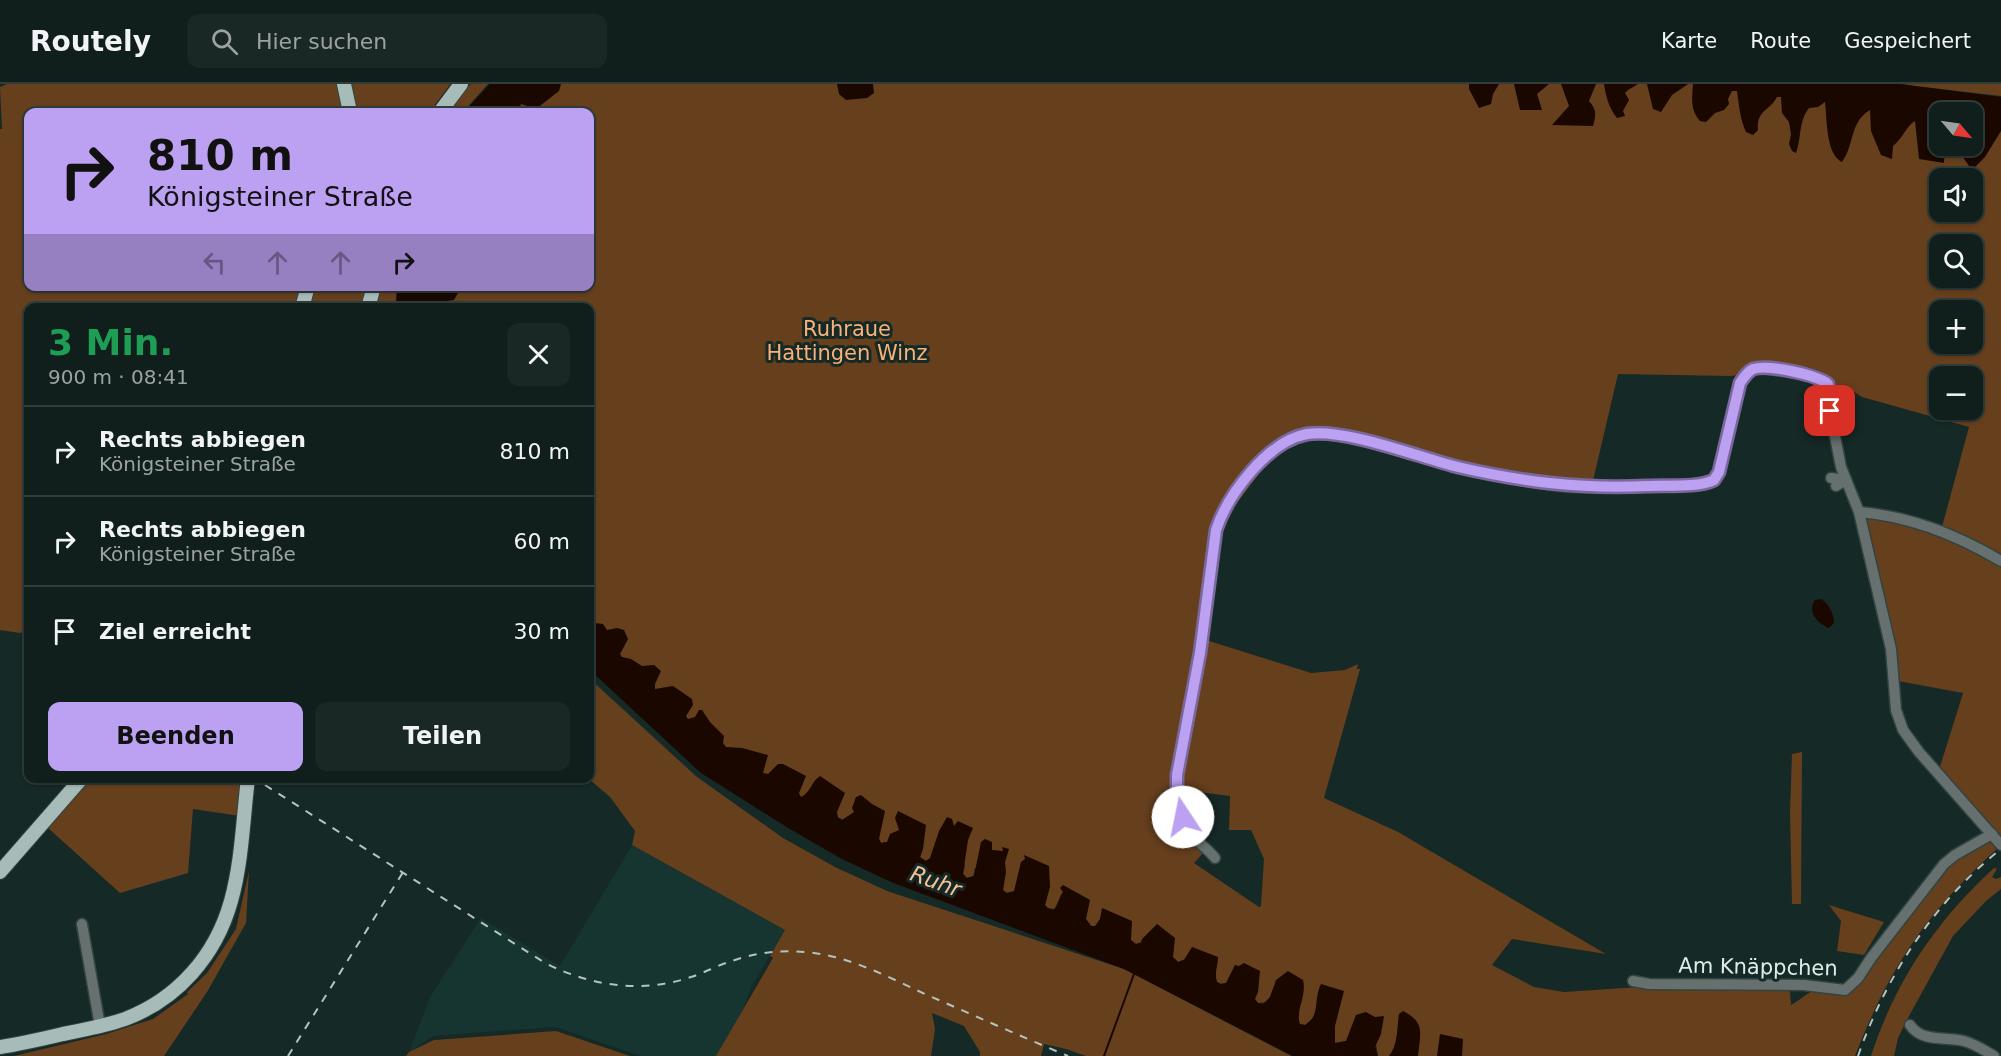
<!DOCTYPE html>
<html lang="de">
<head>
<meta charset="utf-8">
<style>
	body { margin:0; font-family:"DejaVu Sans",sans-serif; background:#192725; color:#f1f3f6; height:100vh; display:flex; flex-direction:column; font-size:22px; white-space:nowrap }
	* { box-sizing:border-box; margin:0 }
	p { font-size:20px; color:#9ca2a3 }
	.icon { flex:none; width:33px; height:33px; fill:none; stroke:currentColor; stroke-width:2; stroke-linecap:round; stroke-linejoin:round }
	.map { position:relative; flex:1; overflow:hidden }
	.panel { position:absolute; left:24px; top:219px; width:570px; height:480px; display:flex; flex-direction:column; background:#101f1c; border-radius:12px; box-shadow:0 2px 4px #0004,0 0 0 2px #303d3b }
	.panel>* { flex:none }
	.hud { position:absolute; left:24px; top:24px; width:570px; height:183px; border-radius:12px; box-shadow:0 2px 4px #0004,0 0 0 2px #303d3b; background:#bca0f2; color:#111; overflow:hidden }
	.needle { width:39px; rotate:119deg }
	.fabs { position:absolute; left:1929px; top:18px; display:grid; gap:12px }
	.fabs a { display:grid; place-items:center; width:54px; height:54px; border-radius:12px; background:#101f1c; box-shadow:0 2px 4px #0004,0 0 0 2px #303d3b; font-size:30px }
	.pin { position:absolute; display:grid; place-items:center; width:51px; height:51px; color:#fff; margin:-26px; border-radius:12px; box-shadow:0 3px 9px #0006 }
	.me { position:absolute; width:66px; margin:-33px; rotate:349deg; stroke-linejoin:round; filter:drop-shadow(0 0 4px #0008) }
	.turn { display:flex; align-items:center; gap:21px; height:126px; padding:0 24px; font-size:27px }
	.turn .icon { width:78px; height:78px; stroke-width:2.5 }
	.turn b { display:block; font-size:42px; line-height:51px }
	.lanes { display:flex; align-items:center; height:57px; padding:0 24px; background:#0003; justify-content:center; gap:30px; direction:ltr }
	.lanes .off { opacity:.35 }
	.round { display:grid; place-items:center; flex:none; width:63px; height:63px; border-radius:12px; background:#192725 }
	.head { display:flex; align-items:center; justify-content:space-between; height:102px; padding:0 24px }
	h1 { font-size:36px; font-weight:800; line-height:45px; color:#1e9e55 }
	.action { display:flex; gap:12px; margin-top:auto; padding:12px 24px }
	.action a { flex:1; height:69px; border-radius:12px; background:#bca0f2; color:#111; font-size:24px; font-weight:800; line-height:69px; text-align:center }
	.action a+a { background:#192725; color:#f1f3f6 }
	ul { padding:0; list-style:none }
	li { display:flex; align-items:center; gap:18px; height:90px; padding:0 24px; border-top:2px solid #303d3b }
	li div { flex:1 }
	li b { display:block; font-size:22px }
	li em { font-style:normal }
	header { display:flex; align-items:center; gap:36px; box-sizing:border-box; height:84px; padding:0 30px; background:#101f1c; border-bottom:2px solid #303d3b }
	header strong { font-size:28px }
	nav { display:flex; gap:33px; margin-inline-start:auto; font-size:21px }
	.search { width:420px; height:54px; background:#192725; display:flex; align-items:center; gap:15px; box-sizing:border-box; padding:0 21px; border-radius:12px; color:#9ca2a3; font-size:22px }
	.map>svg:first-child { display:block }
	.built { fill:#163430 }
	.green { fill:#663f1d; fill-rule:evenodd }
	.water { fill:#190700 }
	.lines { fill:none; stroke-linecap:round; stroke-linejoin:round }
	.stream { stroke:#190700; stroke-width:2 }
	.minor-casing { stroke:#314441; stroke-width:13 }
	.major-casing { stroke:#314441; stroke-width:16 }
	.minor { stroke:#66706e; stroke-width:10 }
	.major { stroke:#a7bbb8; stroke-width:14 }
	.rail { stroke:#b5c3c0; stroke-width:2; stroke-dasharray:8 8; stroke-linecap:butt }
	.route-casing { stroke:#7a689d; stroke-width:15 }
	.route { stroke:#bca0f2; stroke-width:10 }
	.labels { text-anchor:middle; stroke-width:6; stroke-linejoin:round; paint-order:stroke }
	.park-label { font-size:21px; fill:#f8b178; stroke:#152926 }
	.street-label { font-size:21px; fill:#dfece9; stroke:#152926 }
	.water-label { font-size:22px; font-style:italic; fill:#f6c096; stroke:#152926 }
</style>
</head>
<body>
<header>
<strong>Routely</strong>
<div class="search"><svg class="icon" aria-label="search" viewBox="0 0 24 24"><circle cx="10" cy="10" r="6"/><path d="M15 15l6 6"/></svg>Hier suchen</div>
<nav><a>Karte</a><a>Route</a><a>Gespeichert</a></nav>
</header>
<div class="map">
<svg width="2001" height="972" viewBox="0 0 2001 972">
	<rect width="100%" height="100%" fill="#152926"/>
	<path class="built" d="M632,761l153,85 -33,56 -10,26 -26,44h-76l-84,-29 -123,9 -24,16 21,-55 51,-79 79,48z"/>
	<g class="green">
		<path d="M7,0h447l-21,28h-405v174l338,1 -5,20 -333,1v322l-8,3 -20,-3v-501h2l-2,-42z"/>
		<path d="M471,0h17l-25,28h-14l12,-19z"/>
		<path d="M549,0h1164l226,36 1,26h32l29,-19v432l-59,-32 27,-100 -107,-30 -8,-5 -24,-8 -65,-16 -20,7 -17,1 -110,-2 -26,111h-22l-258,-51 -32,12 -59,78 -15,116 105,33 34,-3 13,-6 -1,5h3l-36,129 74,34 208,122 -94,-15 -20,26 42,22 30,5 75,-5 151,4 1,14 2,-1 29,-20 23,2 100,-121 44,-26 10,8c-72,65 -109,119 -144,209h-448l-14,-5 -4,5h-11l-2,-12 -26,-10 -4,7 -11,2 -22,-25 -8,7 -6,-1 -1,-5 1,-7 -32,-10 -9,1 -4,-4 3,-6 -31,-10 -5,1 -4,-2 -2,-6 -30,-17 -7,3 -5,-5 -31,-17 -1,2 -5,2 -3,-1 -33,-23 -5,7 -4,-1 -5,-7 -28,-18 -3,8 -8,-1 -2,-3 2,-9 -33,-4 -7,1 -4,-2 1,-12 -29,-11 -2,8 -6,2 -4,-4 2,-9 -35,-6 -5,2 -5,-3 2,-8 -35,-8 -6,1 -2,-4 -41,-22 -32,-15 -76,-43 -140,-117v-334h-163v-21l163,-1v-174h-83zM1940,94h32v34h-32zM1940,160h32v34h-32zM1940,226h32v34h-32zM1940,292h32v34h-32zM1183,706l47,6 -1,34h22l13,29 -3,47 -2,1 -65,-44 11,-12 -28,-24 7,-34z"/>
		<path d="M1903,0h98v12l-86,-10z"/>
		<path d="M380,203h17l-1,20 -22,1z"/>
		<path d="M1864,433l29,3 57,16 51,28v275l-62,-69 24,-77 -65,-12z"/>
		<path d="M590,595l107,98 86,61 52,29 52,24 237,78 167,87h-205l-20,-7 -22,-5 -3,12h-61v-4l-16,-26 -32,-13 3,16 -4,27h-215l57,-98 -3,-2 15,-26 -153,-85 3,-14 -25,-34 -21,-18z"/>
		<path d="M1802,668l-1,152h-9l-2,-91 2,-59z"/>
		<path d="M87,695h158l-5,37 -47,-7 -5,64 -68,20 -73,-66z"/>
		<path d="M1994,784l3,1 -5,8 4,2 5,-2v12l-15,12 -33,35 -44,80 -11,22 -4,18h-23c24,-74 65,-135 123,-188z"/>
		<path d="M249,787l-3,52 -39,69 -43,64h-150l92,-22 47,-15 35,-25 -1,-2 20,-19 29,-44z"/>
		<path d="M1829,821l55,17 -20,33 -27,-4 4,-30z"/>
		<path d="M556,947l74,25h-224l3,-4 25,-12z"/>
	</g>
	<g class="water">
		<path d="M490,0h71l-2,7 -23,18 -15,-5 -3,8h-54z"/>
		<path d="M837,0h36l1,9 -7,5 -21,2 -7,-6z"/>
		<path d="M1469,0h30l-6,10 -2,10 -12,4 -10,-19z"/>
		<path d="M1514,0h35l-12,10 5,16h-22z"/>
		<path d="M1561,0h35l-7,17c8,9 7,14 4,25l-41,-1 17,-19z"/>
		<path d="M1604,0h34l-10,6 -3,3 4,7 -6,11 2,5 -8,2c-8,-10 -11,-21 -13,-34z"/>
		<path d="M1647,0h41l-16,11 -11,17 -8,-3z"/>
		<path d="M1693,0h206l102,13v34l-16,26 -13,13 -10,-14v-10h10v-34h-32v34h5l-1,17 -25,-4 -4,-38c-8,4 -12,17 -22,25l-1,13 -11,-4 -10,-24 -1,-21c-21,13 -15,34 -28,52 -16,-7 -15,-43 -17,-60l-7,5 -9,1c-11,14 -7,29 -13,45l-4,-2 -3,-7 2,-10 -2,-12 -7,-9 -1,-16h-4c-7,14 -21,13 -19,33l-5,5 -7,-3c-6,-13 -7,-27 -9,-41h-5l-4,8 1,5 -5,6 -9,3 -9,9 -6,-1c-10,-11 -8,-23 -7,-37z"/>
		<path d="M397,203h62v4l-5,9 -20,3 -1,4h-37z"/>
		<path d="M1821,515c8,5 13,15 13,24l-5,5c-12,-4 -22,-17 -14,-28z"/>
		<path d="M595,539l8,1 4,6 10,-2 7,2 4,9 -8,15 2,3 9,2 11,7 12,-1 7,6 -6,13v5l18,-3 19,13 1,6 -7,11 2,3 7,-2 4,-7h3l8,12 14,14 -1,7 3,4 16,1 26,7 -5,18 5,1 10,-10h5l23,12 -7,17 2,4c10,-5 10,-15 19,-21l25,17 -8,19 1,6 4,2 12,-8 -2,-4 4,-11 5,-2 11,9 13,7 -6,28 2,4 6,-1 3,-8 9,-4 -4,-12 3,-7 28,14 -3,24 -3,8 6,4 4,-3 9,-27 8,-14 5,2 2,7 4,-5 15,7 -5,12 -5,34 4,4 7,-2 7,-34 4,-3 7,3v8l11,1 -1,-4 7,2 -4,13 1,10 -3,18 4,3 7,-2 7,-29 4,-3 -1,-4 25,11 1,21 -5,18 3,3 5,2c6,-4 5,-12 10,-18l-3,-4 3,-3 27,15 -4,19 5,7h4l5,-7 2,-11 30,13 -1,19 5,4 5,-1 1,-4 15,-15 18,14 -2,19 5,5 6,-2 8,-13 26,10c0,9 -4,16 -1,25l4,2 5,-1 9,-18 4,1 5,-3 16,8 -2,21 -3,7 3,4 5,1 7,-7 6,-17 12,-9 15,9c4,16 -8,31 -3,44l5,1c16,-9 8,-26 16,-41l23,7 -9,35v17l11,-2 10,-26 10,-3 9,5 9,-1 -3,18 -6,13 3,9h-85l-169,-87 -233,-87 -51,-24 -50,-29 -89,-56 -111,-103v-46z"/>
		<path d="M1403,927c23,12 17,22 15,45h-29c9,-10 8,-29 10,-42z"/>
		<path d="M1440,950l23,5 -1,17h-25z"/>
	</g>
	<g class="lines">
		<g class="stream">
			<path d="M436,21l16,-21"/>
			<path d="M449,28h1"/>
			<path d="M1104,972l30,-82"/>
		</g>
		<g class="minor-casing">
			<g id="minor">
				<path d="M1831,394l15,2 -10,6"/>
				<path d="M1859,428c50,4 100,24 142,49"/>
				<path d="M1215,774c-7,-9 -17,-15 -24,-24 -12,-15 -14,-41 -14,-59l25,-138 14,-107c11,-36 49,-85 87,-95 35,-9 99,17 134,26 34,9 68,17 103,22 53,9 110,3 164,1l10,-5 5,-7 7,-34 14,-55 8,-11 8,-4 14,1 45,7 13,8 2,27 11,56 18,45 32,137 5,61 7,20 16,22 82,93"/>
				<path d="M82,840l18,102"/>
				<path d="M1633,897l16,3 155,1 41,5 13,-12 13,-20 73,-94 11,-9 37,-21"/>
				<path d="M1910,941c12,18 36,11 54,16 11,3 20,9 30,15"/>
			</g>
		</g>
		<g class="major-casing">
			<g id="major">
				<path d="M344,0l6,28"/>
				<path d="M440,28l21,-28"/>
				<path d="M302,224l6,-22"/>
				<path d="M368,224l6,-22"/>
				<path d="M0,788l82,-94"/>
				<path d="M0,963c21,-3 42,-8 63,-13 21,-4 42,-8 62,-15 53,-20 91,-64 106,-118 11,-39 12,-82 17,-123"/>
			</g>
		</g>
		<use href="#minor" class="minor"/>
		<use href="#major" class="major"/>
		<g class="rail">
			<path d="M265,701l280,178c46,23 96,31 146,14 13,-4 25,-11 38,-15 27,-10 56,-13 85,-9 39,5 76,25 111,41 48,21 95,42 143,62"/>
			<path d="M288,972l117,-187"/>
			<path d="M1858,972c28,-80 76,-154 143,-207"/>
		</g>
	</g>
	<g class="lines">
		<g class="route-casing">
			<path id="route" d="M1183,733l-6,-30v-12l23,-122 16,-123c12,-36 52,-89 91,-96 38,-6 111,23 151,33 65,15 122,22 189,19 19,-1 51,2 67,-6l5,-8 21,-89c4,-6 7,-11 13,-14 15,-5 64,6 75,15l2,27"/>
		</g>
		<use href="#route" class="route"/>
	</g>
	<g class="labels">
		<g class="park-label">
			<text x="847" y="252">Ruhraue<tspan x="847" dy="24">Hattingen Winz</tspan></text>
		</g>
		<g class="street-label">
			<text transform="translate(1758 883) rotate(1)" y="7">Am Knäppchen</text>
		</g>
		<g class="water-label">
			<text transform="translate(936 797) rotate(20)" y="8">Ruhr</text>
		</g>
	</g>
</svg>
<div class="fabs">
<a><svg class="needle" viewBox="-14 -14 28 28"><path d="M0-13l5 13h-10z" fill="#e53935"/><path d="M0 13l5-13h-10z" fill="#9ca2a3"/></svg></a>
<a><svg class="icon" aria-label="sound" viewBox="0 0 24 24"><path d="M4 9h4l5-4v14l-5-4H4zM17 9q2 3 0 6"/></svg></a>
<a><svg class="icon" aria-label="search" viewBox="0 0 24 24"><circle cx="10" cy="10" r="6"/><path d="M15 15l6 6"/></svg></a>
<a>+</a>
<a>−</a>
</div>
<div class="pin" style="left:1830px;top:327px;background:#d93025"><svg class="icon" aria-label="arrive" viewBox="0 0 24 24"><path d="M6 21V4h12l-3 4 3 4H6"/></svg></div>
<svg class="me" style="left:1183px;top:733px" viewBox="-20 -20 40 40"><circle r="19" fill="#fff"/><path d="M0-13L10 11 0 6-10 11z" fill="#bca0f2"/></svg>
<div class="hud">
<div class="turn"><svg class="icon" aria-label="right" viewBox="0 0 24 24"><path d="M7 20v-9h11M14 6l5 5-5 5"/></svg><div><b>810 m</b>Königsteiner Straße</div></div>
<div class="lanes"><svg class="icon off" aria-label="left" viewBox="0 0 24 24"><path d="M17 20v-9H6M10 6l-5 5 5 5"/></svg><svg class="icon off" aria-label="ahead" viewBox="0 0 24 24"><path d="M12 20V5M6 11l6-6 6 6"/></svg><svg class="icon off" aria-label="ahead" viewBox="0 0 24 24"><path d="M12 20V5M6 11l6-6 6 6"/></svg><svg class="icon" aria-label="right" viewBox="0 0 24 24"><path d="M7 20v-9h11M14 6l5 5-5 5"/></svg></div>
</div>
<section class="panel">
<div class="head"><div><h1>3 Min.</h1><p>900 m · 08:41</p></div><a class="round"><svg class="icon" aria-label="close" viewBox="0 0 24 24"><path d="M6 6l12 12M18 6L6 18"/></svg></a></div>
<ul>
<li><svg class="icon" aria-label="right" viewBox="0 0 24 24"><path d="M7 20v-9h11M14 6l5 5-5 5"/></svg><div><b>Rechts abbiegen</b><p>Königsteiner Straße</p></div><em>810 m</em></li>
<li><svg class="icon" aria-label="right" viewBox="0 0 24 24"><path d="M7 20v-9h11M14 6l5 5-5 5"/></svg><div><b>Rechts abbiegen</b><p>Königsteiner Straße</p></div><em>60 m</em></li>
<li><svg class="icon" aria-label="arrive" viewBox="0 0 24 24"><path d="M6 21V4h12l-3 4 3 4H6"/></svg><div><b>Ziel erreicht</b></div><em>30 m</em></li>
</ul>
<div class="action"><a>Beenden</a><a>Teilen</a></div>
</section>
</div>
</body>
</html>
